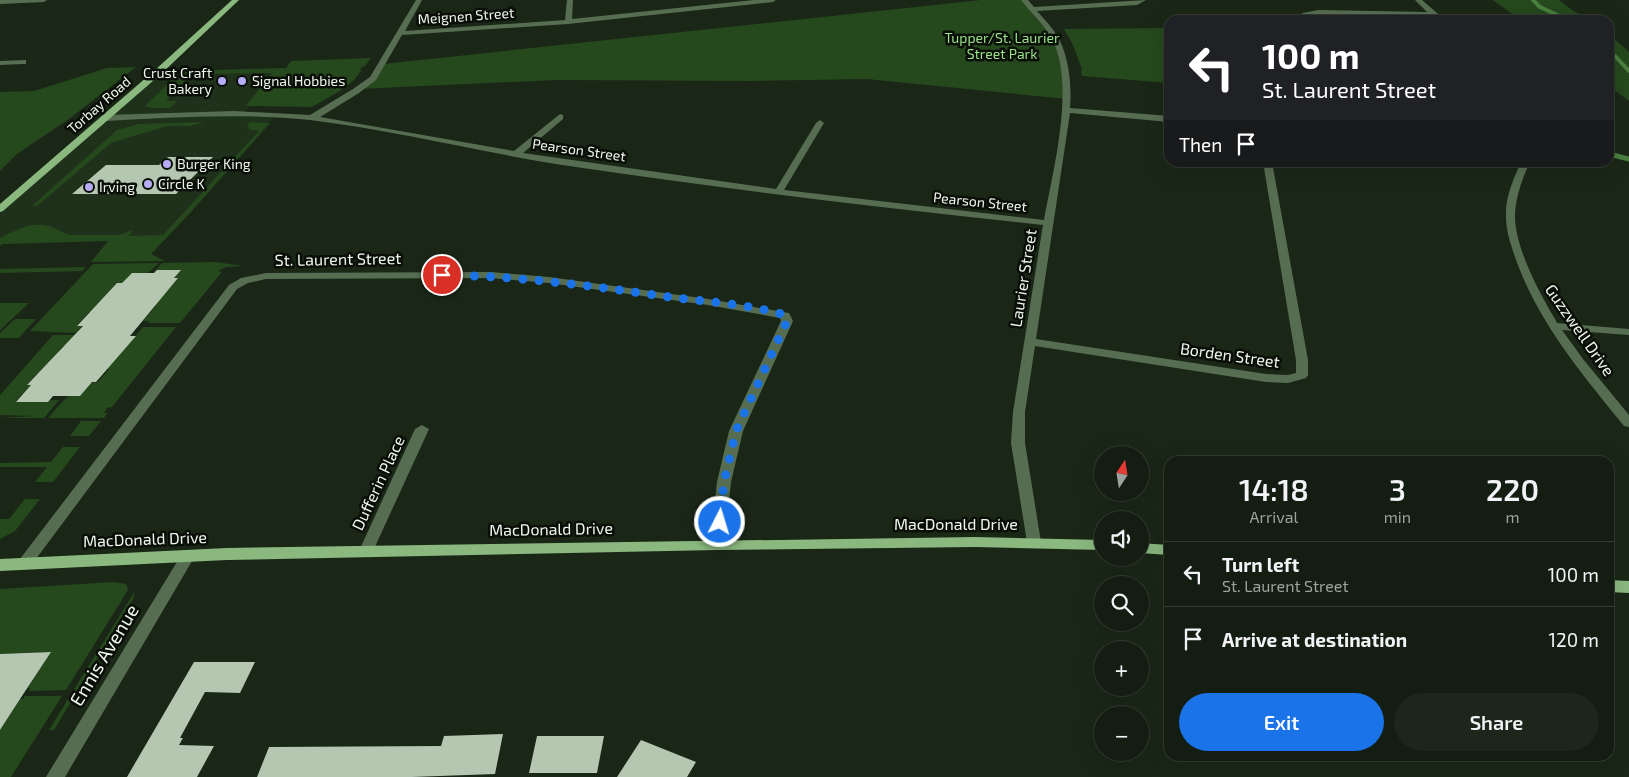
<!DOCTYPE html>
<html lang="en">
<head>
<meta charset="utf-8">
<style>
	body { margin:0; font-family:"Exo 2",sans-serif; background:#1d261a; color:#f1f3f6; height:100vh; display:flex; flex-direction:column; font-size:19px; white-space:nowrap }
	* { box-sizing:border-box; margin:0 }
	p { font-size:16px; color:#9da29f }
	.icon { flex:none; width:28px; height:28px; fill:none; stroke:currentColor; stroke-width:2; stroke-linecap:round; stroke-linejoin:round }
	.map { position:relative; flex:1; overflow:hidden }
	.sheet { position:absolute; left:1164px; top:456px; width:450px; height:305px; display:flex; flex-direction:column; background:#141d11; border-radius:15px; box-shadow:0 5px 20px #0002,0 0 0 1px #333b31 }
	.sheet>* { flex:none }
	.top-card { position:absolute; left:1164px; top:15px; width:450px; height:152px; border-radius:15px; box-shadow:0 5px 20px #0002,0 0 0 1px #333b31; background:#202124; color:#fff; overflow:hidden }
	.needle { width:32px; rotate:12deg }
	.buttons { position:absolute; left:1094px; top:446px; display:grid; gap:10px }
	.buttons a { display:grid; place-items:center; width:55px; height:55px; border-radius:50%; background:#141d11; box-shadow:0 5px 20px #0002,0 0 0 1px #333b31; font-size:25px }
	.pin { position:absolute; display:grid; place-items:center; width:42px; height:42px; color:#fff; margin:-21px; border:2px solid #fff; border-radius:50%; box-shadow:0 1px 5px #0007 }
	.me { position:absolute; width:55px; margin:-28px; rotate:5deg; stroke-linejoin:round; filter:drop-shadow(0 0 4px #0008) }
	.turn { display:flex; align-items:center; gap:18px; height:105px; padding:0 15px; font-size:22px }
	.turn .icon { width:65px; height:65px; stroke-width:2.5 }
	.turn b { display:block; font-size:35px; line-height:42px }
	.then { display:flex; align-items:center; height:48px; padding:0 15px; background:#0003; gap:10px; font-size:19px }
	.eta { display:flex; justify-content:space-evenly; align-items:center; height:85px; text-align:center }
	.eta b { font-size:30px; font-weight:600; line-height:35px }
	.primary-button { display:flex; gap:10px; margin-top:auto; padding:10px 15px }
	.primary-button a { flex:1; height:58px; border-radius:30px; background:#1a73e8; color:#fff; font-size:20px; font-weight:600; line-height:58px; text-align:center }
	.primary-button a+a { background:#1d261a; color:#f1f3f6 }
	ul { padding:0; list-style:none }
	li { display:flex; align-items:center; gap:15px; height:65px; padding:0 15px; border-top:1px solid #333b31 }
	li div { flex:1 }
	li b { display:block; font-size:19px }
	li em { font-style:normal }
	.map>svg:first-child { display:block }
	.built { fill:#1f311b }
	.green { fill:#26481d }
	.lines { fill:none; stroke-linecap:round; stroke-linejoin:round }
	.stream-far1 { stroke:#4b7f3f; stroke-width:4 }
	.stream { stroke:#4b7f3f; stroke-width:5 }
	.building { fill:#b5c7b1 }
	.minor { fill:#576d52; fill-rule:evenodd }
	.major { fill:#8ab87f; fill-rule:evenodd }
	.route { stroke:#1a73e8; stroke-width:9; stroke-dasharray:0 16.2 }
	.poi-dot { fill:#b6acf8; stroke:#090e07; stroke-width:2 }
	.labels { text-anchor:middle; stroke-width:5; stroke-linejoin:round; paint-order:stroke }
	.far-street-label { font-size:14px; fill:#eff8ed; stroke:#090e07 }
	.far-park-label { font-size:14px; fill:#9ae389; stroke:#090e07 }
	.far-poi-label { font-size:14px; fill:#eff8ed; stroke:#090e07; text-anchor:start }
	.street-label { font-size:16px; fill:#eff8ed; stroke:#090e07 }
	.near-street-label { font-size:19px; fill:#eff8ed; stroke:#090e07 }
</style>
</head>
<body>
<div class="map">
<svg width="1629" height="777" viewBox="0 0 1629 777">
	<rect width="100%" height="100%" fill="#1a2717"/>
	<path class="built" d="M281,68l-38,46 33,1 -86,98 -26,24 -164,3v-31l158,-137z"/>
	<g class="green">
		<path d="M981,0h43l32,40 11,59 -200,-20 -113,2 -198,-1 -198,9 25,-25z"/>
		<path d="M1493,0h66l13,10 18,10h-70z"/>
		<path d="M1169,28v55l-87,-7 -1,-7 2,-2h-2l-8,-22 -9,-16z"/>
		<path d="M1609,34l20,18v49l-20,-15z"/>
		<path d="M371,58l-6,8 -3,1 -2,3h2l-9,11 -13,10 -28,16 -66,-1 26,-33 -79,1 -27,27h11l-7,7h-18l-7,-2 36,-35 105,-3 5,-7z"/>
		<path d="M136,67l-67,52 -52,35 -17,17v-79l34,-1 73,-23z"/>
		<path d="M204,122l-13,4h-24l-56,17 -74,63h-5l85,-76 22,-6z"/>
		<path d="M250,122l20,1 -80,90 -39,41 14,7 -74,1 17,-21 -105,3 -3,2v-8c15,-7 30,-17 49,-12 8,2 14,8 22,9h48l14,-5 -4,6 34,-1 96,-104 -10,-2 -2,-4z"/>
		<path d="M215,262l28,4 -17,1 -8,4 4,1 -42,51h-32l1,-2h-6l13,-15h-6l16,-14 12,-14 -25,-5 9,-10z"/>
		<path d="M159,263c-10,11 -27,20 -43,21l-23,28h-4l-12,13 5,1 -6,7 -46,-2 63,-67z"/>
		<path d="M86,267l-4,4 -82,2v-4z"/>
		<path d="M0,303h29l-29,27z"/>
		<path d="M15,319h21l-17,19h-19v-5z"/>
		<path d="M143,327h33l-64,80 -5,1 -3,5h4l-4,5h-56c13,-15 29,-35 50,-36l11,-13 -6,-1 17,-14z"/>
		<path d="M53,335h25l-10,11h-5l-23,29h-4l-9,9 4,1 -15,16 43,-1 -15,18h-44l34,-2 -34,-1v-20z"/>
		<path d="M81,421h20l-12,15h-19z"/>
		<path d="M63,447h17l-27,35h-18l12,-15h-47v-4l51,-1z"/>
		<path d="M25,499h15l-25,32 -15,8v-20h9z"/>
		<path d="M114,582l12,2 2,6 -62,100 -37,1 1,-3h-2l22,-36 -50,2v-65z"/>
		<path d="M135,591l-2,8 -79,131h-5z"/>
		<path d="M25,696h37l-51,81h-11v-47l20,-31h3z"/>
	</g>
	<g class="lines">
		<g class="stream-far1">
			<path d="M1533,0l7,7 28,13"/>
			<path d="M1609,53l6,3 14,15"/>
		</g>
		<path class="stream" d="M1609,154l20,5"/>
	</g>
	<g class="building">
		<path d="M168,157h45l-37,37h-104l34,-29h53z"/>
		<path d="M157,270h24l-7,8h4l-48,58h6l-40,46h-4l-12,14h-27l-5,6h-32l15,-17h-4l56,-59h-6l40,-43h5l10,-10h22z"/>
		<path d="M51,652l-31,47 -20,31v-76z"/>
		<path d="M194,662h61l-15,31 -35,-1 -25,46h3l-4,7 35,1 -17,31h-70z"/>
		<path d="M503,734l-8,40 -83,3h-155l12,-30 172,-1 3,-10z"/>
		<path d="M537,736h67l-7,37h-68z"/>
		<path d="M641,740l55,22 -9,15h-70z"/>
	</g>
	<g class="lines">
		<g class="minor">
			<path d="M0,0h47l-3,2 -44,2z"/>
			<path d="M416,0h6l-17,31 160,-11 2,-20h6l-1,19 182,-19h22l-3,2 -205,22 -166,11 -26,45 -17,13 -39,24 194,34 46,-37 3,1v4l-40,34 253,36 40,-66 4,-3 4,3 -40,67 260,30c9,-50 32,-135 8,-181 -8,-15 -21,-26 -31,-39h7l6,7 112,-7 -9,5 -100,6c8,9 16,17 22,28 10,19 13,48 11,69l99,8v6l-99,-9 -34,226 230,35 22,1 8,-2v-13l-33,-198h9l36,198v15l-2,3 -18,5 -22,-1 -231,-36 -10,66v31l16,99 -2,4 -5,1 -5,-1 -2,-4 -16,-99 2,-31 30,-187c-156,-17 -312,-35 -467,-58 -89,-13 -176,-36 -266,-47 -68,-7 -136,-3 -204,1l-4,-3 4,-3 128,-4 76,4 43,-26 17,-12z"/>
			<path d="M1415,0h7l23,20h-8l-5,-4 -114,-2 -11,2 -2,4 -9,-1 7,-6 15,-3 109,2z"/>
			<path d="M26,60v4h-3l-23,1v-4z"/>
			<path d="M1521,162h9c-8,17 -14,34 -15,52 -1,32 24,78 40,105l2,4 72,6v6l-67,-5 21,29 46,56v12l-5,-1c-43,-53 -88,-106 -110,-172 -4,-12 -8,-24 -8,-37 -1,-19 7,-37 15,-55z"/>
			<path d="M491,272l58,5 159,22 81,14 4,8 -50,110 -12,51 -7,63 -2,4 -5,1 -5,-1 -2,-4 7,-63 12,-51 52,-110 -1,-3 -72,-13 -159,-22 -58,-5 -225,1 -18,4 -11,6 -207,278 -5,2 -5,-2 -3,-4 3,-4 209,-274 12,-7 25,-5z"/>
			<path d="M422,425l7,4 -56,122 -2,4 -5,1 -5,-1 -2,-4 56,-122z"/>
			<path d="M188,550l5,2 2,4 -130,221h-19l137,-225z"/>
		</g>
		<g class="major">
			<path d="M232,0h7l-78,74 -158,137 -3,1v-8l155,-134z"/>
			<path d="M975,537l127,3v10l-127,-3 -258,3 -490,10 -227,11v-12l227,-11z"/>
			<path d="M1140,543l29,2v10l-29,-2z"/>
			<path d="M1609,580l20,1v12l-20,-1z"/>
		</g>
	</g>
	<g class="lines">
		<path class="route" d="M442,275c76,1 151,11 227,22 37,5 80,7 116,18l2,6 -51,110 -12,51 -4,40"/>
	</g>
	<g class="poi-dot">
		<circle cx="222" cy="81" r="5"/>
		<circle cx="242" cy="81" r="5"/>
		<circle cx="167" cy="164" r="5"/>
		<circle cx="148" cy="184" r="5"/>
		<circle cx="89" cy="187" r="5"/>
	</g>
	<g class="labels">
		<g class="far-street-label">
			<text transform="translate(466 16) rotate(-4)" y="5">Meignen Street</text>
			<text transform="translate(99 105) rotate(-41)" y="5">Torbay Road</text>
			<text transform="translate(579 150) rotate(8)" y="5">Pearson Street</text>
			<text transform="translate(980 202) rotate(6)" y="5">Pearson Street</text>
		</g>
		<g class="far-park-label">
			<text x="1002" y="43">Tupper/St. Laurier<tspan x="1002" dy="16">Street Park</tspan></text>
		</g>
		<g class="far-poi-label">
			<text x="212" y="78" text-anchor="end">Crust Craft<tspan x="212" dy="16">Bakery</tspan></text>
			<text x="252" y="86">Signal Hobbies</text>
			<text x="177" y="169">Burger King</text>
			<text x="158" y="189">Circle K</text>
			<text x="99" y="192">Irving</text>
		</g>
		<g class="street-label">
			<text transform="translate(338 259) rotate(-1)" y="6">St. Laurent Street</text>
			<text transform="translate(1023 278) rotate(-81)" y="6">Laurier Street</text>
			<text transform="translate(1580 330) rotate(55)" y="6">Guzzwell Drive</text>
			<text transform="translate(1230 355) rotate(8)" y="6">Borden Street</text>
			<text transform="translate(378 483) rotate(-65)" y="6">Dufferin Place</text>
			<text x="956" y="530">MacDonald Drive</text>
			<text transform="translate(551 529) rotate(-1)" y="6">MacDonald Drive</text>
			<text transform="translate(145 539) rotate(-2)" y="6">MacDonald Drive</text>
		</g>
		<g class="near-street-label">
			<text transform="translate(104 655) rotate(-59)" y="7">Ennis Avenue</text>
		</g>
	</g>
</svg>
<div class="buttons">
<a><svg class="needle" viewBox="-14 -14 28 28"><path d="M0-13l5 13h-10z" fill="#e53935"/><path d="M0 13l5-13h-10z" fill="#9da29f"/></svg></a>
<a><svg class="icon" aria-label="sound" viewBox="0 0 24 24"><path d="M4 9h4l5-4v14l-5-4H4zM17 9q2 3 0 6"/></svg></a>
<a><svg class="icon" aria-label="search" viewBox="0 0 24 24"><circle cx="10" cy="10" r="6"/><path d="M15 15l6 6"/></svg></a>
<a>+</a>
<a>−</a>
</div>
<div class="pin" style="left:442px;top:275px;background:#d93025"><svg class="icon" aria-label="arrive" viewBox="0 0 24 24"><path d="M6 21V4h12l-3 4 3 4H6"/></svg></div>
<svg class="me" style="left:720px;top:522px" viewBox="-20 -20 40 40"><circle r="17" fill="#1a73e8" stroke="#fff" stroke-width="3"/><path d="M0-11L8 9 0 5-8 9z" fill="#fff"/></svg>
<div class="top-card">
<div class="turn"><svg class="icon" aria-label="left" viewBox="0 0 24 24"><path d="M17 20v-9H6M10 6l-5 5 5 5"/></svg><div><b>100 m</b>St. Laurent Street</div></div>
<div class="then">Then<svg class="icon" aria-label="arrive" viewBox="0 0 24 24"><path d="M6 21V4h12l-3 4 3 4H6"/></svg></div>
</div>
<section class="sheet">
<div class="eta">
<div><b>14:18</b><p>Arrival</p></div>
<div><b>3</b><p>min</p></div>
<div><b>220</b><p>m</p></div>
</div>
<ul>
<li><svg class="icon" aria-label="left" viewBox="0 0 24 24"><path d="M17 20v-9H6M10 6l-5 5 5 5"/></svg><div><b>Turn left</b><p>St. Laurent Street</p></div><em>100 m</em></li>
<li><svg class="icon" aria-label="arrive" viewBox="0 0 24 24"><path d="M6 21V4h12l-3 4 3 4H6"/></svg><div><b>Arrive at destination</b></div><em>120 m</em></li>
</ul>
<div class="primary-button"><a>Exit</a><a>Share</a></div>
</section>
</div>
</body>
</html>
